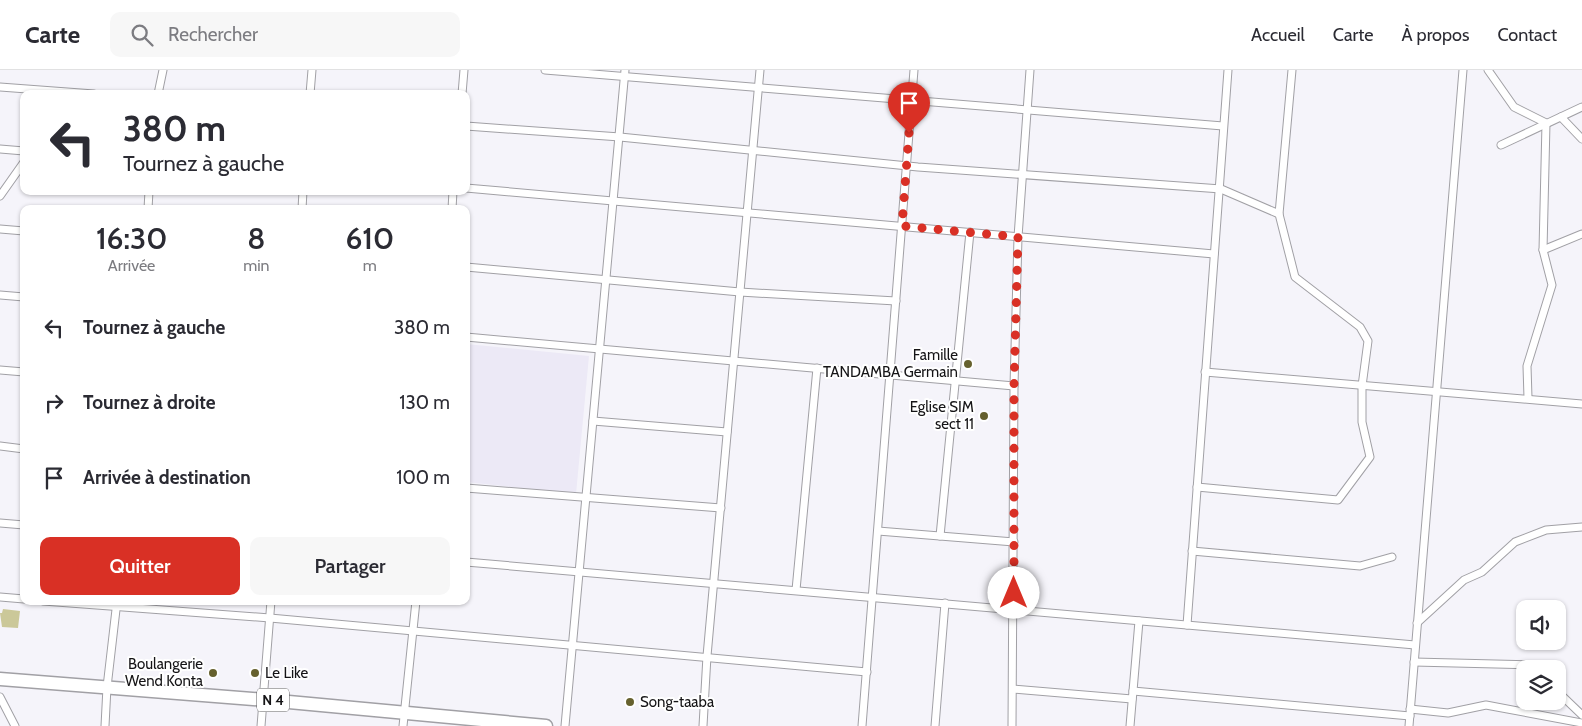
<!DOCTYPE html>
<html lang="fr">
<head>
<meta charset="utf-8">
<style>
	body { margin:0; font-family:Cabin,sans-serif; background:#f7f7f7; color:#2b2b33; height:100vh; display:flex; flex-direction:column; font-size:19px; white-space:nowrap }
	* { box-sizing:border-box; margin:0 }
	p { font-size:16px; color:#7c7c81 }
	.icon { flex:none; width:28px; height:28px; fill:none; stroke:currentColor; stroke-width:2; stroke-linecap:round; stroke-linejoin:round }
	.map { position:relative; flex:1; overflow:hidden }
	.side { position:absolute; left:20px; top:135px; width:450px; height:400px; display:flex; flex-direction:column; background:#fff; border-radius:10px; box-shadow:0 1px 4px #0004 }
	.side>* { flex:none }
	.hud { position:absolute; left:20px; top:20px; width:450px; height:105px; border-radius:10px; box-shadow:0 1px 4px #0004; background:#fff; color:#2b2b33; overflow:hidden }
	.controls { position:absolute; left:1516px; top:530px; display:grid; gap:10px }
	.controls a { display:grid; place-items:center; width:50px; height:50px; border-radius:10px; background:#fff; box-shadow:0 1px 4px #0004; font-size:25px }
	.pin { position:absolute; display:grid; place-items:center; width:42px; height:42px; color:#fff; margin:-51px -21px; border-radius:50% 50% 50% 0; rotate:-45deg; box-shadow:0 0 5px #0007 }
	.pin .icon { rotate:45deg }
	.me { position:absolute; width:55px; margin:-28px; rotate:0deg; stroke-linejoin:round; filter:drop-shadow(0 0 4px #0008) }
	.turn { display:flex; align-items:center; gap:18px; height:105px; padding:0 20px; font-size:22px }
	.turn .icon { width:65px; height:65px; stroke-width:2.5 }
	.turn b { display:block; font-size:35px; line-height:42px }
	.eta { display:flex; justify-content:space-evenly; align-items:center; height:85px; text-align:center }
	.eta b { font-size:30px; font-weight:600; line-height:35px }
	.cta { display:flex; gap:10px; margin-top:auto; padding:10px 20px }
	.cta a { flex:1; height:58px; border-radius:10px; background:#d93025; color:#fff; font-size:20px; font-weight:600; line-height:58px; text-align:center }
	.cta a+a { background:#f7f7f7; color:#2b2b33 }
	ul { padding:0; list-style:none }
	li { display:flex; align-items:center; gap:15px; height:75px; padding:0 20px }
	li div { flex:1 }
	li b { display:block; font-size:19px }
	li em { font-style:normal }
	header { display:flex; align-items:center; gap:30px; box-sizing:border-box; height:70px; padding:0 25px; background:#fff; border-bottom:1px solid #e1e1e2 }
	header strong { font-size:24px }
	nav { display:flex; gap:28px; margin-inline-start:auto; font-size:18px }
	.search { width:350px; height:45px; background:#f7f7f7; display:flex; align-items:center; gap:12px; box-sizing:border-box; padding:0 18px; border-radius:10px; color:#7c7c81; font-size:19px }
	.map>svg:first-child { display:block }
	.built { fill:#ece9f6 }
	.green { fill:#cbc899 }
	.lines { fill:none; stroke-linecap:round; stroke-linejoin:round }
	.street-casing { stroke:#a1a0a5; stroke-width:9 }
	.highway-casing { stroke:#a1a0a5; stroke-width:15 }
	.street { stroke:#fff; stroke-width:7 }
	.highway { stroke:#fff; stroke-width:12 }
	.route { stroke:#d93025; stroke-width:9; stroke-dasharray:0 16.2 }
	.poi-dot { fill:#66612e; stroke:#fff; stroke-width:2 }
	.labels { text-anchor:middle; stroke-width:4; stroke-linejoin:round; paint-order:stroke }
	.shield { fill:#fff; stroke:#5b5a5c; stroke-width:1 }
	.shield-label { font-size:14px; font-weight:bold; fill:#151416 }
	.poi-label { font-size:15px; fill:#151416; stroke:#fff; text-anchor:end }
</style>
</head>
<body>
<header>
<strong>Carte</strong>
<div class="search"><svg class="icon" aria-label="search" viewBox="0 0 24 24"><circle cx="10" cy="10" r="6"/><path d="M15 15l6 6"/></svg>Rechercher</div>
<nav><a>Accueil</a><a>Carte</a><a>À propos</a><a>Contact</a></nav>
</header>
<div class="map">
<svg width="1582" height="656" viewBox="0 0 1582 656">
	<rect width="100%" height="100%" fill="#f5f4fa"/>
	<path class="built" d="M466,274l123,12 -13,138 -110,-12z"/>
	<path class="green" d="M3,539l17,2 -2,17 -16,-1 -2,-14h2z"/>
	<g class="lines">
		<g class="street-casing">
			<g id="street">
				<path d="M545,0l678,56"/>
				<path d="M1488,0l26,37 32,16 -3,127 9,35 -25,81 1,32"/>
				<path d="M0,17l94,7"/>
				<path d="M158,24l5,-24"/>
				<path d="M310,24l2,-24"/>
				<path d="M462,24l2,-24"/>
				<path d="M1561,47l21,22"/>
				<path d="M466,56l154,11 298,30 303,22 58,25 16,63 65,50 8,14 -6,45v36l8,35 -32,43 -141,-13"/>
				<path d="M1501,75l81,-38"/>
				<path d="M0,79l24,2"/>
				<path d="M466,118l748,66"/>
				<path d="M0,126l24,-34"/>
				<path d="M148,139l1,-18"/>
				<path d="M302,139l1,-18"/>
				<path d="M452,139l1,-18"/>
				<path d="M1279,144l13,-144"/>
				<path d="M0,159l24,2"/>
				<path d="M1543,180l39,-16"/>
				<path d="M466,197l274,25 156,9"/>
				<path d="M0,225l24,2"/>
				<path d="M466,267l548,49"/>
				<path d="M0,300l24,2"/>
				<path d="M1205,302l377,32"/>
				<path d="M593,351l134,11"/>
				<path d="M0,376l24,3"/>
				<path d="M466,418l255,20"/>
				<path d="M0,453l24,2"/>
				<path d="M878,461l136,11"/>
				<path d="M940,466l30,-304"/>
				<path d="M1192,481l168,15 32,-9"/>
				<path d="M466,492l949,83"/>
				<path d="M796,520l21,-222"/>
				<path d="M0,527l24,2"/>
				<path d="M43,531l227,17 597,54"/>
				<path d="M1417,553l47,-43 18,-8 33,-30 31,-12 36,-3"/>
				<path d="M1187,555l41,-555"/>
				<path d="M1414,592l117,3 3,4"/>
				<path d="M1013,619l119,10"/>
				<path d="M1133,621l277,25"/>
				<path d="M1558,622l24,23"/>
				<path d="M0,627l15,29"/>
				<path d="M1410,639l38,4 38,-8 96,18"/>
				<path d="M105,656l2,-39 10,-86"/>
				<path d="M261,656l10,-125"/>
				<path d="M403,656l13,-125"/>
				<path d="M565,656l60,-656"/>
				<path d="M703,656l4,-70 53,-586"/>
				<path d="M862,656l52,-656"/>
				<path d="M935,656l10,-123"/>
				<path d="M1012,656l2,-340 4,-149 12,-167"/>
				<path d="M1130,656l9,-105"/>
				<path d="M1409,656l54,-656"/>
			</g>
		</g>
		<g class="highway-casing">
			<path id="highway" d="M0,609l278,22 268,25"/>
		</g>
		<use href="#street" class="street"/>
		<use href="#highway" class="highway"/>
	</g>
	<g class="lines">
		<path class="route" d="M909,63l-7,93 116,11 -4,149v207"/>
	</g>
	<g class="poi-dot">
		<circle cx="968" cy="294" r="5"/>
		<circle cx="984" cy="346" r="5"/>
		<circle cx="213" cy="603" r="5"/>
		<circle cx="255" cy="603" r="5"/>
		<circle cx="630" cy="632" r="5"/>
	</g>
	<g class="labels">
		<rect class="shield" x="257" y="618.5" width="32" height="23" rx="4"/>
		<g class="shield-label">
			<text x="273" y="635">N 4</text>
		</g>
		<g class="poi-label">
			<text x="958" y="290">Famille<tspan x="958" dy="17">TANDAMBA Germain</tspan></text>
			<text x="974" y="342">Eglise SIM<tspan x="974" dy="17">sect 11</tspan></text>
			<text x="203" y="599">Boulangerie<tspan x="203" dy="17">Wend Konta</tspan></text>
			<text x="265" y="608" text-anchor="start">Le Like</text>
			<text x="640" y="637" text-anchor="start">Song-taaba</text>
		</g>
	</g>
</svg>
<div class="controls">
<a><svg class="icon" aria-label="sound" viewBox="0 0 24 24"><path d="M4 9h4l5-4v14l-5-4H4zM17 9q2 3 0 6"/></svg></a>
<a><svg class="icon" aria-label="layers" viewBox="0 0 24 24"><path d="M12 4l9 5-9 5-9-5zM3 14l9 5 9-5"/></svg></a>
</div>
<div class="pin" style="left:909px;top:63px;background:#d93025"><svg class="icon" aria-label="arrive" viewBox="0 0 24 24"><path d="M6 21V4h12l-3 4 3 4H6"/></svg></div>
<svg class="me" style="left:1014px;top:523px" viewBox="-20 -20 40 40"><circle r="19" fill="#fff"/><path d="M0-13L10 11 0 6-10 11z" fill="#d93025"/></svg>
<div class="hud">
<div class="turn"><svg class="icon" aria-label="left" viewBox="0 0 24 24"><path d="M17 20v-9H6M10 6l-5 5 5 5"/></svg><div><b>380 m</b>Tournez à gauche</div></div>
</div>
<section class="side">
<div class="eta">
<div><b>16:30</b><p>Arrivée</p></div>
<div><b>8</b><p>min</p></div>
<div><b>610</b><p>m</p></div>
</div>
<ul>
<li><svg class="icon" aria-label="left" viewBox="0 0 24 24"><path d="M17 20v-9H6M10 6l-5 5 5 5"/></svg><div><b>Tournez à gauche</b></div><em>380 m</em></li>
<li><svg class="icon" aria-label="right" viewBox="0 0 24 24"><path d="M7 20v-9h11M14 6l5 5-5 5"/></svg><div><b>Tournez à droite</b></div><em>130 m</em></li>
<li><svg class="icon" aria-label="arrive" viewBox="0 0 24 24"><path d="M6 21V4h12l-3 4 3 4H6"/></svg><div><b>Arrivée à destination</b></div><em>100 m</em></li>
</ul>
<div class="cta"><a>Quitter</a><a>Partager</a></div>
</section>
</div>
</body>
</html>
